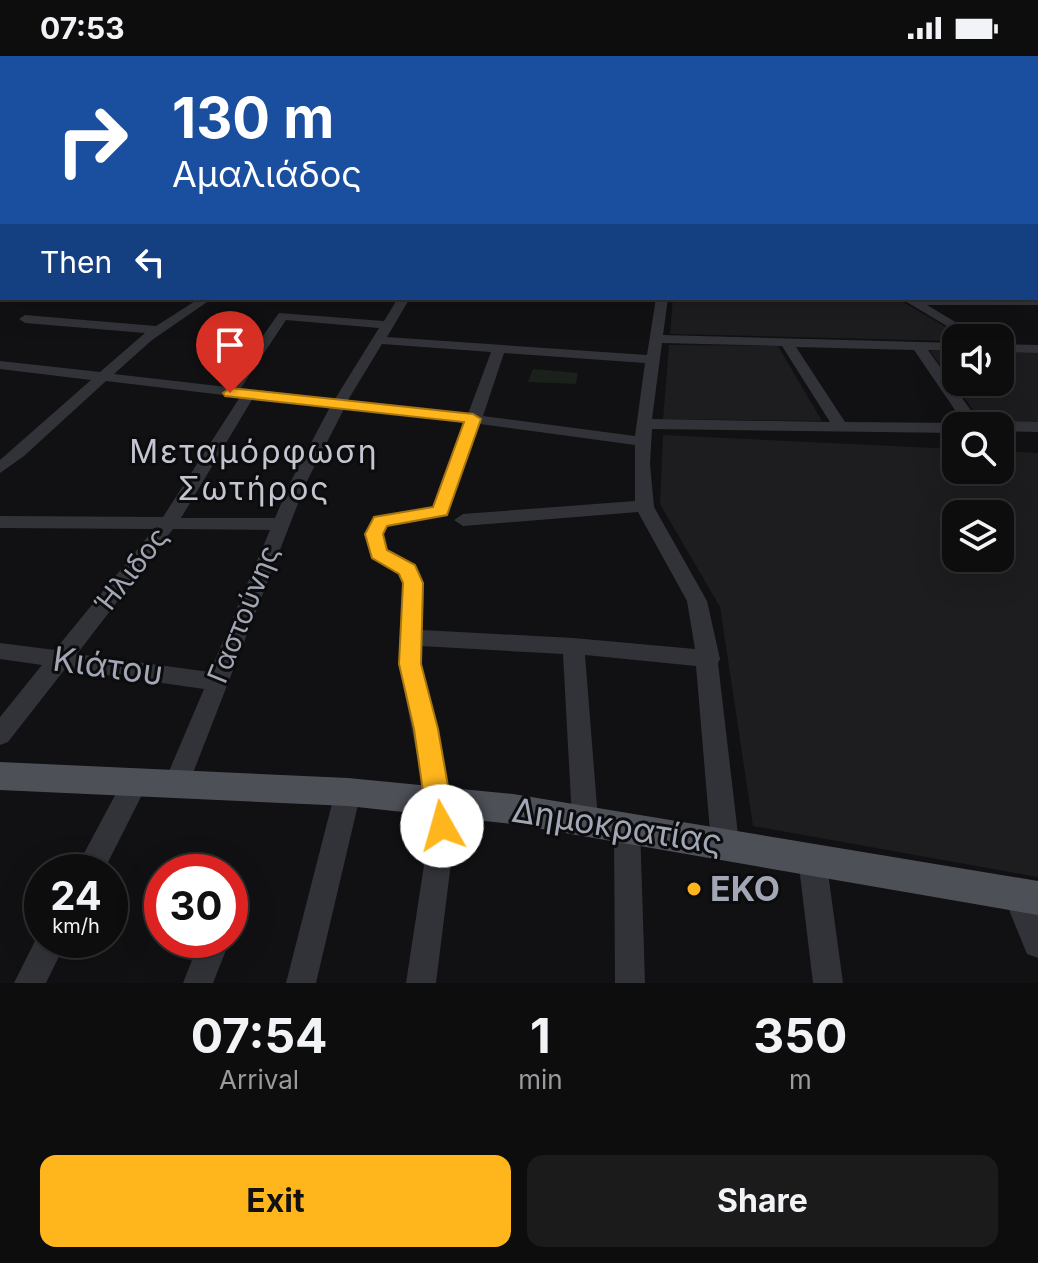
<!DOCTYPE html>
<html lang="en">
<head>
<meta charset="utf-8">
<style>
	body { margin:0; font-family:Inter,sans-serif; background:#1b1b1c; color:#f1f3f6; height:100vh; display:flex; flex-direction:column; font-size:30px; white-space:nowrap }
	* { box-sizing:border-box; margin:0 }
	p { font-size:26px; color:#9a9c9e }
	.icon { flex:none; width:44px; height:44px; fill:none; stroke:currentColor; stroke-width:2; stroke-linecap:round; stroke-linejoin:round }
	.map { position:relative; height:927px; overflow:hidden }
	.sheet { display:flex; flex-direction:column; background:#0d0d0e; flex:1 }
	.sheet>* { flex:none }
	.top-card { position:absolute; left:0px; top:0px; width:1038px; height:244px; box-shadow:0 8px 32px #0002,0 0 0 2px #2d2d2e; background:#1a4fa0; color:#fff; overflow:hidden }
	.buttons { position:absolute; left:942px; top:268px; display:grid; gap:16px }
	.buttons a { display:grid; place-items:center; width:72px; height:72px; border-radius:16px; background:#0d0d0e; box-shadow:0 8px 32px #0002,0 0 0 2px #2d2d2e; font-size:40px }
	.speed { position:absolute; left:24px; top:798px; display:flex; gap:16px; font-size:40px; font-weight:700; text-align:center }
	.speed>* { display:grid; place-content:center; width:104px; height:104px; border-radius:50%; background:#0d0d0e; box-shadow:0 8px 32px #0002,0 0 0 2px #2d2d2e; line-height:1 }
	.speed small { font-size:20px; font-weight:400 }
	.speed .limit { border:12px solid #d22; background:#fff; color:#111 }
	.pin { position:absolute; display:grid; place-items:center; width:68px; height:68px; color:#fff; margin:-82px -34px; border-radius:50% 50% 50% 0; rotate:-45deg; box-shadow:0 0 8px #0007 }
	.pin .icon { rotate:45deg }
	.me { position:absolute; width:88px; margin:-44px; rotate:353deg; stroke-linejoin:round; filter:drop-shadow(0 0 6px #0008) }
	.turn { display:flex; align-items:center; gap:28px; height:168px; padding:0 40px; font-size:36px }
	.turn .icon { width:104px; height:104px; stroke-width:2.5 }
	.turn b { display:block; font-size:56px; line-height:68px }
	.then { display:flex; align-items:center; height:76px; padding:0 40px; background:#0003; gap:16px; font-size:30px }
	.eta { display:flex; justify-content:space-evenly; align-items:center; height:136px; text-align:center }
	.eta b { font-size:48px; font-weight:700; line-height:56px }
	.button { display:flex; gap:16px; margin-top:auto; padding:16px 40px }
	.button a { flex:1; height:92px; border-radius:16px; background:#ffb61d; color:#111; font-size:32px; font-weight:700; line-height:92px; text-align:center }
	.button a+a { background:#1b1b1c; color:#f1f3f6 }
	.status { display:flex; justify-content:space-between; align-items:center; height:56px; padding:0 40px; background:#0d0d0e; direction:ltr }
	.status svg { height:22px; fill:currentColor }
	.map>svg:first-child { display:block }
	.built { fill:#1d1d20; fill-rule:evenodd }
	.green { fill:#19211a }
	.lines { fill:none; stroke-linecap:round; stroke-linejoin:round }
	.river { fill:#273038; fill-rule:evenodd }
	.minor { fill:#323338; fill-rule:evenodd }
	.major { fill:#4e5058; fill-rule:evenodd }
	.wall { fill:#44454b }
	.building { fill:#4e5056; stroke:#5b5e65; stroke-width:2 }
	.route { fill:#ffb61d; stroke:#a67613; stroke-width:2 }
	.poi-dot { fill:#ffb61d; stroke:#0c0c0e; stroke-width:3 }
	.labels { text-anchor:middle; stroke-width:6; stroke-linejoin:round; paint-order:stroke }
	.street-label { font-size:28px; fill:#a1a7b5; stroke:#0c0c0e }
	.quarter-label { font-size:32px; letter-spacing:2px; fill:#c3c6d1; stroke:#0c0c0e }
	.near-street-label { font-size:34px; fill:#a1a7b5; stroke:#0c0c0e }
	.near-poi-label { font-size:34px; font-weight:bold; fill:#a1a7b5; stroke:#0c0c0e; text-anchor:start }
</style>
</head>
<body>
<div class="status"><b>07:53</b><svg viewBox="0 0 49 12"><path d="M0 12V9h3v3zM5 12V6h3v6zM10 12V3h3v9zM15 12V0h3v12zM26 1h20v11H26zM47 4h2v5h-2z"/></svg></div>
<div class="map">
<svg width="1038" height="927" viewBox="0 0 1038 927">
	<rect width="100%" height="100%" fill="#111113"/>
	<g class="built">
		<path d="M673,242h223l69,40h-9v3l-286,-7z"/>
		<path d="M669,289l109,1 44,75 -159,-2z"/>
		<path d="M930,295h26v31h44v-29h38v69h-56z"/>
		<path d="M663,379l293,14v21h44v-19l38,2v424l-285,-51 -33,-219 -60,-103zM1000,458v44h-44v-44z"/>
	</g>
	<path class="green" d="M533,313l45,4 -2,11 -48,-2z"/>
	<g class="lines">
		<rect class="river" x="1036" y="184" width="2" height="12"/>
		<g class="minor">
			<path d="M1038,241v8h-111l55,33h-15l-62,-37 4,-3z"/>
			<path d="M200,242h13l-61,42 -38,34 113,13 52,-74 105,8 14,-23h12l-23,39 260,18 9,-57h12l-5,37 293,8v8l-28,-1 54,76h-16l-52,-76 -118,-3 49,75 111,1 6,3h-6v7l-304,-4 -2,35 4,43 53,94 13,58 -2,4 21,180 -4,9 -10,4 -10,-4 -4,-9 -15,-177 -111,-11 13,164 -4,9 -9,3 -9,-3 -4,-9 -9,-165 -142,-8v18l31,137 2,38 -18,144h-30l22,-144 -2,-38 -27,-137 4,-81 -3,-9 -29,-17 -6,-23 10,-17 59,-10 31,-84 -121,-14 -38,74 -120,308 -9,3 -9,-3 -4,-8 40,-94 -139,-20 -57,73 -8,3v-28l42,-52 -42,-6v-16l55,7 99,-121 -154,-1v-12l163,1 77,-120 -134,-16 -82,75 -24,17v-13l91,-80 -91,-11v-8l100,11 45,-39 -120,-10 -6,-4 6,-4 131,11zM286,264l93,8 -44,71 -94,-11zM662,287l120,3 48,76 -178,-3zM382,288l109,8 -23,62 -120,-14zM504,297l141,10 -10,73 -152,-20zM253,342l77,9 -40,76 -15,35h-94zM480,368l155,21v56l-172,13 -9,6 9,6 175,-14 49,89 8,48 -122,-11 -151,-8c0,-18 7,-50 -7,-64 -6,-7 -20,-12 -28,-16l-4,-16 5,-8 59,-11zM173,473l97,1 -60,142 -133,-18z"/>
			<path d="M1000,288l38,1v8l-38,-1z"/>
			<path d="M1000,365l38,1v10l-38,-1v-5h-8z"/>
			<path d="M136,714l9,3 4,8 -46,91h-29l53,-99z"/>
			<path d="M348,725l9,3 4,8 -45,191h-30l49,-191 4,-8z"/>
			<path d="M627,758l9,3 4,9 5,157h-30l-1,-157 4,-9z"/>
			<path d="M812,789l10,4 4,9 17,125h-30l-15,-125 4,-9z"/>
			<path d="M1017,825l10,4 11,24v49l-11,-4 -24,-59 4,-10z"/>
			<path d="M41,873l1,11h25l-21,43h-32z"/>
			<path d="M200,884h30l-17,43h-30z"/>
		</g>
		<g class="major">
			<path d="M1036,164l2,1v8l-2,-1z"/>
			<path d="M1036,205l2,1v8h-2z"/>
			<path d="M0,706l348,16 165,16 525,87v34l-525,-91 -165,-18 -348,-16z"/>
		</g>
	</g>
	<path class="wall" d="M1036,111l2,1v36h-2z"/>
	<path class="building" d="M1036,111l2,1v24h-2z"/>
	<linearGradient id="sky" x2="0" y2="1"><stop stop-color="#09090a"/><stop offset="0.46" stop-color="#323844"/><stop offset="1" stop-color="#323844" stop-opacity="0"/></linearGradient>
	<rect width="1038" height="239" fill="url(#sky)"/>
	<path class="route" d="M230,332l243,26 8,5 -34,96 -60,11 -4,8 4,16 28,15 8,18 -2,81 17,65 17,97 -4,9 -9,3 -10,-3 -4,-9 -14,-97 -15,-65 4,-81 -4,-9 -27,-16 -7,-24 9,-17 59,-10 31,-85 -239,-26 -2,-3z"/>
	<circle class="poi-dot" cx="694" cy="833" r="8"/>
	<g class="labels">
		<g class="street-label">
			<text transform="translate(131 514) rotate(-52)" y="10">Ήλιδος</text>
			<text transform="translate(243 558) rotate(-68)" y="10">Γαστούνης</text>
		</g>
		<g class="quarter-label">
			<text x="254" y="407">Μεταμόρφωση<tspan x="254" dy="37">Σωτήρος</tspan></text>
		</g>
		<g class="near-street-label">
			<text transform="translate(108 610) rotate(8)" y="12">Κιάτου</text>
			<text transform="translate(617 770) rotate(9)" y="12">Δημοκρατίας</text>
		</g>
		<g class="near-poi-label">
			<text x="710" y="845">EKO</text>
		</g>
	</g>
</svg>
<div class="buttons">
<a><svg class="icon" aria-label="sound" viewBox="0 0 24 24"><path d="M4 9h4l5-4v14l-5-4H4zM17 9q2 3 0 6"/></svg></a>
<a><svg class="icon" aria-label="search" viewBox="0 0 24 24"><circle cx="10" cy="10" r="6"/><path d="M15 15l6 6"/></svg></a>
<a><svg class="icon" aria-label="layers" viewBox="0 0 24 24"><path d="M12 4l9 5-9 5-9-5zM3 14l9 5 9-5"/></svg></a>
</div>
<div class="speed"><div>24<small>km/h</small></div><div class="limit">30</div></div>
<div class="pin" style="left:230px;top:337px;background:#d93025"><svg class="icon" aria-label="arrive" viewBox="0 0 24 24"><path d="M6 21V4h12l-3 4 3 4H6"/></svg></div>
<svg class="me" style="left:442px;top:770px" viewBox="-20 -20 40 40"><circle r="19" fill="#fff"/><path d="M0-13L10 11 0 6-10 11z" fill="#ffb61d"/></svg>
<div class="top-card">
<div class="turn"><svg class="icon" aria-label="right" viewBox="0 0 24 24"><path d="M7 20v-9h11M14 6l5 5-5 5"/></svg><div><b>130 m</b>Αμαλιάδος</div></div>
<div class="then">Then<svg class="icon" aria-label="left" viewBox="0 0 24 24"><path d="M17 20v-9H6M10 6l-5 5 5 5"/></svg></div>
</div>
</div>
<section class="sheet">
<div class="eta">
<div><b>07:54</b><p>Arrival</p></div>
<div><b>1</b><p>min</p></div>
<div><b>350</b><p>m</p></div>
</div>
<div class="button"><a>Exit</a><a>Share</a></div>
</section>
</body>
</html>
